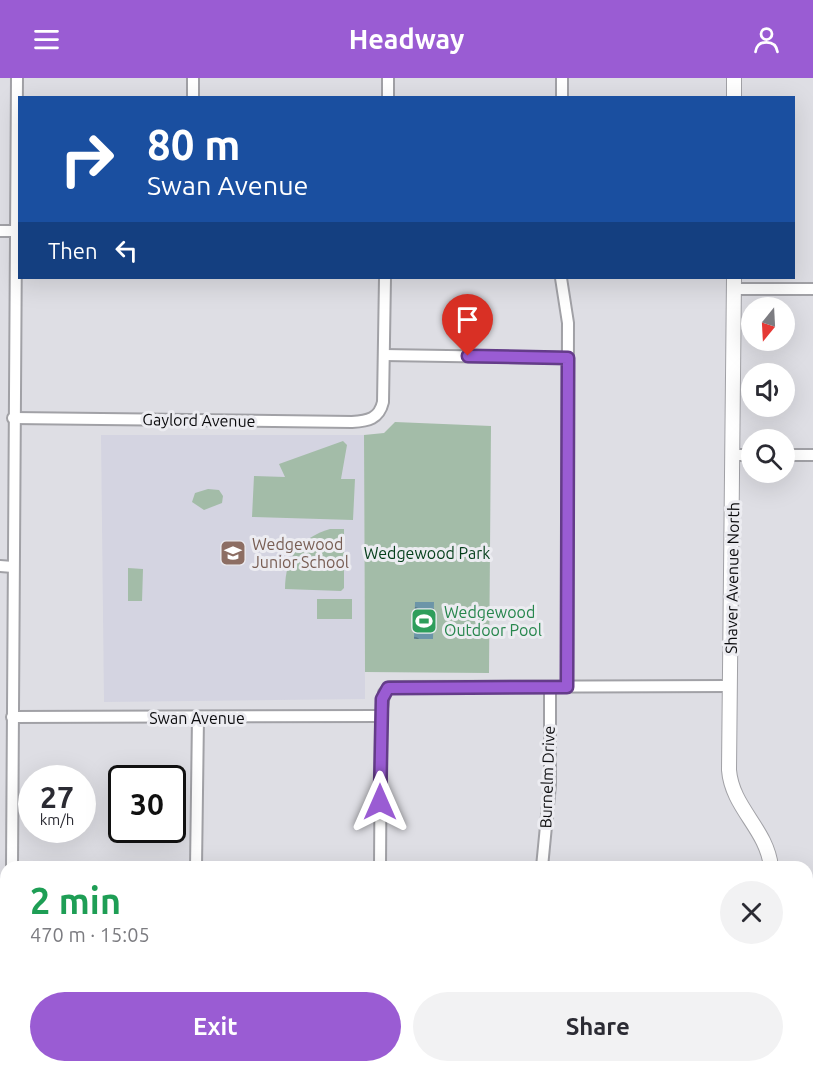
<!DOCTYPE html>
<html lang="en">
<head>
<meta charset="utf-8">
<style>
	body { margin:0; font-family:Ubuntu,sans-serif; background:#f2f2f3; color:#2b2b33; height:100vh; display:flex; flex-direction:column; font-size:22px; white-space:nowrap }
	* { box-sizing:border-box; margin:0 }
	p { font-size:20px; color:#7c7c81 }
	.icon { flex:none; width:33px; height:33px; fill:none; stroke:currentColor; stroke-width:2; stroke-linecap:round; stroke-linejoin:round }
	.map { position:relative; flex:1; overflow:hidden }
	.drawer { position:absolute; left:0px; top:783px; width:813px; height:212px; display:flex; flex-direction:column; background:#fff; border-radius:18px 18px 0 0; box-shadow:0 6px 24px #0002 }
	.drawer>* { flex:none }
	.guide { position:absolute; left:18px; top:18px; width:777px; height:183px; border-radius:0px; box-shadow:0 6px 24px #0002; background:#1a4fa0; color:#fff; overflow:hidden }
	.needle { width:39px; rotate:198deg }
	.buttons { position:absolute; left:741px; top:219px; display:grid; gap:12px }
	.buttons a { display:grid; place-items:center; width:54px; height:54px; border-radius:50%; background:#fff; box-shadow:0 6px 24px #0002; font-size:30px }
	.speed { position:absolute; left:18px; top:687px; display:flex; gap:12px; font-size:30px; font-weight:700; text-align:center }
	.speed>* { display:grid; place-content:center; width:78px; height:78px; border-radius:50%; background:#fff; box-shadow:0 6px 24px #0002; line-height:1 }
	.speed small { font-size:15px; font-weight:400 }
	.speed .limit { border:3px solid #111; border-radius:9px; background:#fff; color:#111 }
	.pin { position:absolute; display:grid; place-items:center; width:51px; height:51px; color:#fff; margin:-62px -26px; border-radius:50% 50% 50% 0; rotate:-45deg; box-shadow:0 0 6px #0007 }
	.pin .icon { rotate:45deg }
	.me { position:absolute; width:66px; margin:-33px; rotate:0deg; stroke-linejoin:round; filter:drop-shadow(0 0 4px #0008) }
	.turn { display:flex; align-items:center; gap:21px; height:126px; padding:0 30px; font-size:27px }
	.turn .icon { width:78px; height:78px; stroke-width:2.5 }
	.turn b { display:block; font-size:42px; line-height:51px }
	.then { display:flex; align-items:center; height:57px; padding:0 30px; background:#0003; gap:12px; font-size:22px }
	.round { display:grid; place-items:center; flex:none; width:63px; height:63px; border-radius:32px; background:#f2f2f3 }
	.summary { display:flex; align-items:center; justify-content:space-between; height:102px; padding:0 30px }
	h1 { font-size:36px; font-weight:700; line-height:45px; color:#1e9e55 }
	.action { display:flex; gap:12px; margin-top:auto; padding:12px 30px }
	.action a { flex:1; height:69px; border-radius:36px; background:#9a5cd3; color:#fff; font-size:24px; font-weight:700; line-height:69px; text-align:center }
	.action a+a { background:#f2f2f3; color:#2b2b33 }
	header { display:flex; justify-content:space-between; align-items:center; height:78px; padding:0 30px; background:#9a5cd3; color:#fff; font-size:27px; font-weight:700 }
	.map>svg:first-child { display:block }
	.built { fill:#d4d4e1 }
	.green { fill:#a3bca8 }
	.water { fill:url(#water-waves) }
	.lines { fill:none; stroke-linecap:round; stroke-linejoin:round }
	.minor-casing { stroke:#a1a1a6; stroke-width:14 }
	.tertiary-casing { stroke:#a1a1a6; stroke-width:16 }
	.minor { stroke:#fff; stroke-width:10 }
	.tertiary { stroke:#fff; stroke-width:14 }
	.route-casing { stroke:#643c89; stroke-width:15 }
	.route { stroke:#9a5cd3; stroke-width:10 }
	.labels { text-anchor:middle; stroke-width:6; stroke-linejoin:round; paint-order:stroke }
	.street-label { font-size:16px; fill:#0c0c0e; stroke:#ececf1 }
	.education-label { font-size:16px; fill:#785e54; stroke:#ececf1; text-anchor:start }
	.park-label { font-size:16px; fill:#043e1a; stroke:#ececf1 }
	.leisure-label { font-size:16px; fill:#27864d; stroke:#ececf1; text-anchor:start }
</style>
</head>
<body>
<header><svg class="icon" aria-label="menu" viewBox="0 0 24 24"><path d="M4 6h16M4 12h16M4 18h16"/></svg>Headway<svg class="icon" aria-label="person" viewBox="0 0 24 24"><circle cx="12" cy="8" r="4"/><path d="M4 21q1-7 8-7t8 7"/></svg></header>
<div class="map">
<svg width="813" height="994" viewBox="0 0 813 994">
	<defs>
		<pattern id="water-waves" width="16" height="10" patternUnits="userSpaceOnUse" patternTransform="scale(1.5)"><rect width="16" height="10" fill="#6c95a8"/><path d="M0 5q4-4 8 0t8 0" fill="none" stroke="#577887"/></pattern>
	</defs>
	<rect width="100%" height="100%" fill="#dedee4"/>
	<path class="built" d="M101,357h263l1,264 -261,3z"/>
	<g class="green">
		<path d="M395,344l96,4 -2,247 -124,-1 -1,-237 20,-2z"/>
		<path d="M343,363l4,4 -6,34h14l-2,41 -101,-3 2,-41 31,1 -6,-13z"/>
		<path d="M208,411l11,1 4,6 -1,7 -18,7 -12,-8 3,-9z"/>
		<path d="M330,451h14v59l-3,3 -56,-2c0,-32 15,-51 45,-60z"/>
		<path d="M128,490l15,1 -1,32h-14z"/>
		<rect x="317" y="521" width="35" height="20"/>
	</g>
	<path class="water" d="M415,524h19l-1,37h-19z"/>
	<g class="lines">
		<g class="minor-casing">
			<g id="minor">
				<path d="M193,20v-20"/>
				<path d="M388,20v-20"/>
				<path d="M562,20v-20"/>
				<path d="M0,153h15"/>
				<path d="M561,200l7,45 -1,364"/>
				<path d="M734,211h79"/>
				<path d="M384,277l184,3"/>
				<path d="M13,340l339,4c16,-1 27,-3 31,-20l2,-124"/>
				<path d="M734,377h18"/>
				<path d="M784,377h29"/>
				<path d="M0,488l13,1"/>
				<path d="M12,639l369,-1"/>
				<path d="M12,789l5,-789"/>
				<path d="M196,789l2,-149"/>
				<path d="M380,789l1,-151 3,-23 6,-6 340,-1"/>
				<path d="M542,789l8,-82v-98"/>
				<path d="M0,882h6"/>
				<path d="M807,897h6"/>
				<path d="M10,994v-6"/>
				<path d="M193,994v-6"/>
				<path d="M378,994v-6"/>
				<path d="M530,994v-6"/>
			</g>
		</g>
		<g class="tertiary-casing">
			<g id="tertiary">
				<path d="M734,20v-20"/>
				<path d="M734,200l-5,492c3,38 38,59 42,97"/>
				<path d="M729,988v6"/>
			</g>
		</g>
		<use href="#minor" class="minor"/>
		<use href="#tertiary" class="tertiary"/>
	</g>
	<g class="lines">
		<g class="route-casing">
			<path id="route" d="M380,724l2,-103 6,-11 179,-1 1,-329 -100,-2"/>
		</g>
		<use href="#route" class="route"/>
	</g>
	<defs>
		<g id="school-square" transform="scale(1.35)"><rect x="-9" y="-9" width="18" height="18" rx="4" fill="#8d6e63" stroke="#ececf1"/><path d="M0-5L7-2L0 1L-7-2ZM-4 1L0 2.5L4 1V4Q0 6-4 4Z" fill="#fff"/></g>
		<g id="stadium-square" transform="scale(1.35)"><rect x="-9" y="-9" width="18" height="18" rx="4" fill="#2e9e5b" stroke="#ececf1"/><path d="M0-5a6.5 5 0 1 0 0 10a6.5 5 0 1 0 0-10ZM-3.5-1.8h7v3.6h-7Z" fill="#fff"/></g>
	</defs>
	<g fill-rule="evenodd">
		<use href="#school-square" x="233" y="475"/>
		<use href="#stadium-square" x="424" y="543"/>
	</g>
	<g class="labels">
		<g class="street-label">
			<text transform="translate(199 342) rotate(1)" y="6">Gaylord Avenue</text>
			<text transform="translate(732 500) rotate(-89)" y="6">Shaver Avenue North</text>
			<text x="197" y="646">Swan Avenue</text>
			<text transform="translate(547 699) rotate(-88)" y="6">Burnelm Drive</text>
		</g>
		<g class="education-label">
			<text x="252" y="472">Wedgewood<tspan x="252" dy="18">Junior School</tspan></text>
		</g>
		<g class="park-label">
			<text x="427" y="481">Wedgewood Park</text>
		</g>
		<g class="leisure-label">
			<text x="444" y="540">Wedgewood<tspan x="444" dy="18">Outdoor Pool</tspan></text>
		</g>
	</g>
</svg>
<div class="buttons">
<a><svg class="needle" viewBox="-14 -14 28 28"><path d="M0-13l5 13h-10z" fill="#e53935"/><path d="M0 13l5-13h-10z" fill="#7c7c81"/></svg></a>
<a><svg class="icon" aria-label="sound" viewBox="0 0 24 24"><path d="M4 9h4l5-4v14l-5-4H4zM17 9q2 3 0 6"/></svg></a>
<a><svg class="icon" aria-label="search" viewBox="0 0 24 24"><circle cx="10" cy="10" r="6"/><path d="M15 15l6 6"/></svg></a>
</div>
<div class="speed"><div>27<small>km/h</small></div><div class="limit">30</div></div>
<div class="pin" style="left:468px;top:278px;background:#d93025"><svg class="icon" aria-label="arrive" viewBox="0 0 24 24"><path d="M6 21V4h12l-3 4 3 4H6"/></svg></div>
<svg class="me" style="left:380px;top:724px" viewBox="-20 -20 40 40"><path d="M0-17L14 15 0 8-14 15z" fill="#9a5cd3" stroke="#fff" stroke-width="4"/></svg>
<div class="guide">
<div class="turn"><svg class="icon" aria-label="right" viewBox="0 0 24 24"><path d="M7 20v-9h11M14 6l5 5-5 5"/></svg><div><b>80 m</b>Swan Avenue</div></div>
<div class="then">Then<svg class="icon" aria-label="left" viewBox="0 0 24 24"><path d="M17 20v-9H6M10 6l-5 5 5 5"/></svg></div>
</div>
<section class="drawer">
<div class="summary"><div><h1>2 min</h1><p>470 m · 15:05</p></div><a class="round"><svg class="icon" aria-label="close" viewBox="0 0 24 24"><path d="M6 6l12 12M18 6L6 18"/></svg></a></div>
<div class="action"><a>Exit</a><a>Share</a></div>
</section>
</div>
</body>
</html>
